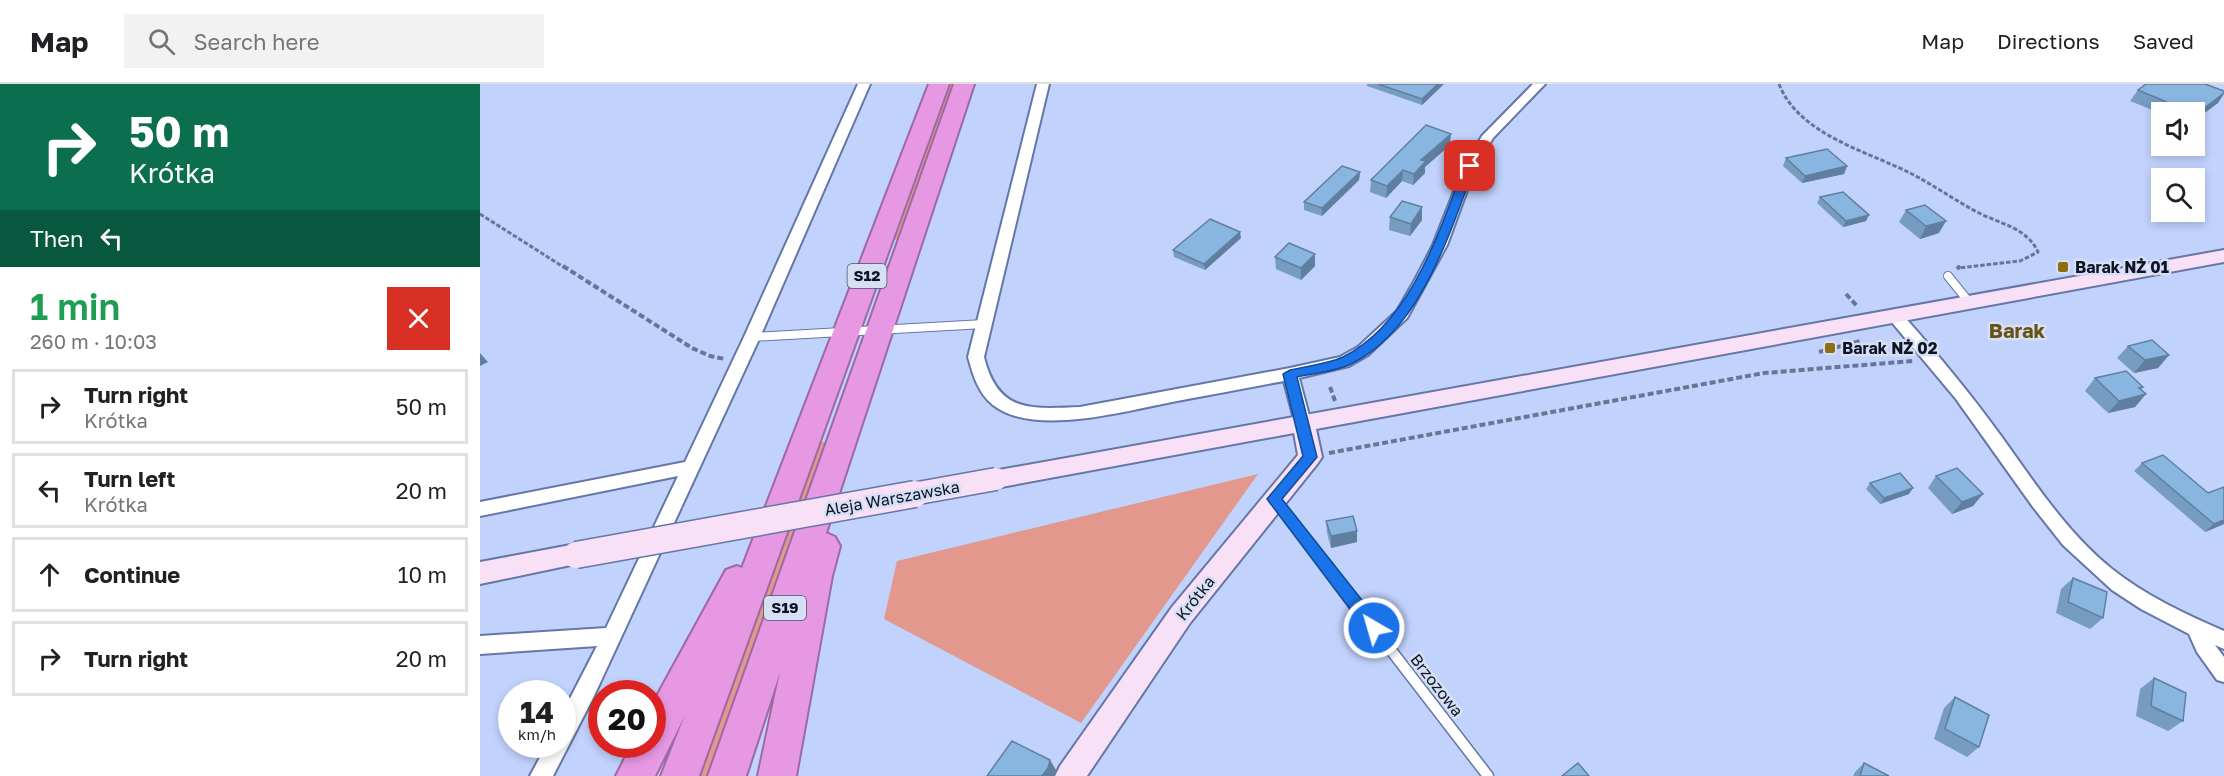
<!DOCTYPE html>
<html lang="en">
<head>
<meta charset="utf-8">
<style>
	body { margin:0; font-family:"Golos Text",sans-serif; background:#f2f2f2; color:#202124; height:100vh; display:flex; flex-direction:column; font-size:22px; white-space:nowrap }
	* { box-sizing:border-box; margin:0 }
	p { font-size:20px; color:#757577 }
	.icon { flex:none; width:33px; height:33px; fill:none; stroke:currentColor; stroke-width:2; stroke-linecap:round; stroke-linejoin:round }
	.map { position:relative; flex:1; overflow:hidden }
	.side { display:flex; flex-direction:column; background:#fff; width:480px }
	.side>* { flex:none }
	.banner { background:#0b6e4f; color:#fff; overflow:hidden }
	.controls { position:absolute; left:1671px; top:18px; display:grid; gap:12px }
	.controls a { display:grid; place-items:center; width:54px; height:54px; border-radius:0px; background:#fff; box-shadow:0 3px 9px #0003; font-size:30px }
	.speed { position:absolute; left:18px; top:596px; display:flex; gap:12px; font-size:30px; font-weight:700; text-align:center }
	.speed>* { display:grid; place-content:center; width:78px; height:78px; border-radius:50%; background:#fff; box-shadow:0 3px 9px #0003; line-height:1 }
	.speed small { font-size:15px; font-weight:400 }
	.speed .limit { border:9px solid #d22; background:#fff; color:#111 }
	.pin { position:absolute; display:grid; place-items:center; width:51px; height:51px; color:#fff; margin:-26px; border-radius:12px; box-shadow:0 3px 9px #0006 }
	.me { position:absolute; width:66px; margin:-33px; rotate:322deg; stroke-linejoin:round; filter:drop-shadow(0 0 4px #0008) }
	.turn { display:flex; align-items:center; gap:21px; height:126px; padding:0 30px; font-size:27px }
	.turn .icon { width:78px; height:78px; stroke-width:2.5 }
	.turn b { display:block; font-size:42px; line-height:51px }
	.then { display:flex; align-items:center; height:57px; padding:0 30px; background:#0003; gap:12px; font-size:22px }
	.round { display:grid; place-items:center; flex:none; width:63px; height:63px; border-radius:0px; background:#f2f2f2 }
	.summary { display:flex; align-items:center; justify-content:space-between; height:102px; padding:0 30px }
	h1 { font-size:36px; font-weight:600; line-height:45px; color:#1e9e55 }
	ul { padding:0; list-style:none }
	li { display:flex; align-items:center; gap:18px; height:75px; margin:0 12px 9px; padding:0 18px; border:3px solid #e0e0e0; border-radius:0px }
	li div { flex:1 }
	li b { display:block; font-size:22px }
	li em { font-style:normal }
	header { display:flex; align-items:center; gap:36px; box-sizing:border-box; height:84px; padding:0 30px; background:#fff; border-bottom:2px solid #e0e0e0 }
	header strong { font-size:28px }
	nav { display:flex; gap:33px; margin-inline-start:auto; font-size:21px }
	.search { width:420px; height:54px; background:#f2f2f2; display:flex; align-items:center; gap:15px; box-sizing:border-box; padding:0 21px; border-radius:0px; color:#757577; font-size:22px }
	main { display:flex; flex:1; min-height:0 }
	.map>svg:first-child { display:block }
	.green { fill:#e3988d }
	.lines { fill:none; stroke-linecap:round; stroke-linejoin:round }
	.lane-far1-casing { stroke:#6576a7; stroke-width:10 }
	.lane-casing { stroke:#6576a7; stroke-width:13 }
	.street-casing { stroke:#6576a7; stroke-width:4 }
	.secondary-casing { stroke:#6576a7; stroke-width:4 }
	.highway-casing { stroke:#9b6aa2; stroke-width:4 }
	.path-far1 { stroke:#697594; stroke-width:3; stroke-dasharray:4.5 2; stroke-linecap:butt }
	.path { stroke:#697594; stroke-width:4; stroke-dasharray:6 3; stroke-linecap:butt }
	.lane-far1 { stroke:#fff; stroke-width:8 }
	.lane { stroke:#fff; stroke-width:10 }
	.street { fill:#fff; fill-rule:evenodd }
	.secondary { fill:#f8e0f7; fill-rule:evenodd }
	.highway { fill:#e798e3; fill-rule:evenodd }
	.secondary-bridge-far1-casing { stroke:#6576a7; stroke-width:25; stroke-linecap:butt }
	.secondary-bridge-casing { stroke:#6576a7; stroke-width:29; stroke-linecap:butt }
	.secondary-bridge-far1 { stroke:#f8e0f7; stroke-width:22 }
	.secondary-bridge { stroke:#f8e0f7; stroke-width:26 }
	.wall { fill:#769cc2 }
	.shaded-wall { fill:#607f9e }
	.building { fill:#89b5e1; stroke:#607f9e; stroke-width:1.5 }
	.route { fill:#1a73e8; stroke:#114b97; stroke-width:1.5 }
	.poi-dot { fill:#8d6f13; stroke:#d7dff5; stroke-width:2 }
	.labels { text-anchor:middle; stroke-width:5; stroke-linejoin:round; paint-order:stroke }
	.shield { fill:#d7dff5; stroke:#4b5266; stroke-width:1.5 }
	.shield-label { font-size:15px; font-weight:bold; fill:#0f1528 }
	.poi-label { font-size:16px; font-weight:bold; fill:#0f1528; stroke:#d7dff5; text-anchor:start }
	.street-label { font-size:16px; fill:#0f1528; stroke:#d7dff5 }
	.quarter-label { font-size:20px; font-weight:bold; fill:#665116; stroke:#d7dff5 }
</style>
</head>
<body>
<header>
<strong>Map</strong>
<div class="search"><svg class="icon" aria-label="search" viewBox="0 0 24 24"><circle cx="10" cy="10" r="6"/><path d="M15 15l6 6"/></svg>Search here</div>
<nav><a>Map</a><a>Directions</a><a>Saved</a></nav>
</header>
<main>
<section class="side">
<div class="banner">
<div class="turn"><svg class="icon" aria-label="right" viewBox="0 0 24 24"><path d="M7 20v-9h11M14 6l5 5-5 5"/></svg><div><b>50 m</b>Krótka</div></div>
<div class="then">Then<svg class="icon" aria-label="left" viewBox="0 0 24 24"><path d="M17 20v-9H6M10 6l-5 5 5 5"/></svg></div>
</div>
<div class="summary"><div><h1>1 min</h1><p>260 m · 10:03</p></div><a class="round" style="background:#d93025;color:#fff"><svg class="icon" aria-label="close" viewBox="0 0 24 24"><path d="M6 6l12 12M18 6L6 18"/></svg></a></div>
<ul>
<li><svg class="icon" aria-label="right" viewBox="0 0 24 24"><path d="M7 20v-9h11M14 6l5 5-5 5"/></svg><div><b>Turn right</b><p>Krótka</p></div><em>50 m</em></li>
<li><svg class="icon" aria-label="left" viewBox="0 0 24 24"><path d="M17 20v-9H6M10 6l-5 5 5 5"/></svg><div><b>Turn left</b><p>Krótka</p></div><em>20 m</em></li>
<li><svg class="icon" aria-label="ahead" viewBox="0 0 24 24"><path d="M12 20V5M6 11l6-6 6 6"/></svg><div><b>Continue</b></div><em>10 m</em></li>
<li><svg class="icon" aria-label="right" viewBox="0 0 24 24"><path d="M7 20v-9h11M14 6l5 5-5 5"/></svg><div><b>Turn right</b></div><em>20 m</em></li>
</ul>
</section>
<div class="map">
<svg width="1744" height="692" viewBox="0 0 1744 692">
	<rect width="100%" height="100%" fill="#c1d2fd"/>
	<g class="green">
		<path d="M467,0h9l-54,155 -11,1z"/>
		<path d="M337,358h11l-120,334h-10z"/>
		<path d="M778,390l-177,249 -197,-104 13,-58z"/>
	</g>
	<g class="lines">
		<g class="lane-far1-casing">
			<g id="lane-far1">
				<path d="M1468,192l21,26"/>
				<path d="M272,253l232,-13"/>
			</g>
		</g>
		<g class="lane-casing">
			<path id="lane" d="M796,417l212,275"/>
		</g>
		<g class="street-casing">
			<g id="street">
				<path d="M378,0h12l-110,253 -166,359 -41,80h-23l17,-32h15v-30l35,-68 -117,8v-18l126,-8 72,-152 -198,40v-14l205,-40 59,-125z"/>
				<path d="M557,0h12l-65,273c14,56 46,52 96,50l210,-39 50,-11 18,-10 39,-36 19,-33 17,-33 31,-79 18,-30 51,-52h12l-52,54 -17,28 -29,79 -40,73 -39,37 -19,11 -50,12 12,45 -2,4 -6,2 -6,-2 -2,-4 -11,-42c-38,7 -75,14 -112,21 -47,9 -139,35 -179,3 -15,-12 -20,-30 -25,-48z"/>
				<path d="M1415,227l5,1c36,40 70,81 101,124 34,47 66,97 111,133 34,27 73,45 112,62v18l-9,-4 9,12v25l-7,-2 -20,-28 -8,-18 -48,-25 -29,-19 -49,-45 -30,-38 -77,-108 -66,-79 -2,-4 2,-4z"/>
			</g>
		</g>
		<g class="secondary-casing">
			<g id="secondary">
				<path d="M1744,166v12l-908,167 6,28 -4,6 -128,160 -103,153h-32l5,-10 112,-159 126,-152 -4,-22 -298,55 -8,-2 -4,-7 4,-7z"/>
				<path d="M96,460l9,4 4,7 -4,7 -105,22v-22z"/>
			</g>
		</g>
		<g class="highway-casing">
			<g id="highway">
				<path d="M449,0h20l-250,692h-38l24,-61 -30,61h-39l16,-32h20v-39l74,-135 11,-4 5,2z"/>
				<path d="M474,0h20l-148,449 9,4 5,9 -8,30 -36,200h-38l22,-104 -34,104h-38z"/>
			</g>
		</g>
		<g class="path-far1">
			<path d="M1299,0c20,51 88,67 133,90 23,12 44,27 67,39 22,11 48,15 59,39l-18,9 -62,7"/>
			<path d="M0,130l85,54"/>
		</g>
		<g class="path">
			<path d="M83,182l129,82 18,8 15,3"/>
			<path d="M1477,185l3,-3"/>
			<path d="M1366,210l11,12"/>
			<path d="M1339,268l41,-11"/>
			<path d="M850,303l5,14"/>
			<path d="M849,369l435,-80 149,-12"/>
		</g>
		<use href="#lane-far1" class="lane-far1"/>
		<use href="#lane" class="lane"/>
		<use href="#street" class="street"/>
		<use href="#secondary" class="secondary"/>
		<use href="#highway" class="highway"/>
		<g class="secondary-bridge-far1-casing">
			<path id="secondary-bridge-far1" d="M427,411l89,-16"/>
		</g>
		<g class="secondary-bridge-casing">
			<path id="secondary-bridge" d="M96,471l339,-61"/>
		</g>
		<use href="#secondary-bridge-far1" class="secondary-bridge-far1"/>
		<use href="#secondary-bridge" class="secondary-bridge"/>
	</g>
	<g class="wall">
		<path d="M887,0h77l-22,21 -55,-19z"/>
		<path d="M1658,6l86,1v3l-6,9 -24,9h-32v8l-5,-3 3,-4 -30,-12z"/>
		<path d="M970,61l-25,22v6l-12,12 -11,-4 -16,17 -16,-6 1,-12z"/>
		<path d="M1306,74l61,8 -3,8 -42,9 -19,-17z"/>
		<path d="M880,88l-1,8 -37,36 -18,-6v-8z"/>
		<path d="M1340,113l46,24 -23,6 -26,-24z"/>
		<path d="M942,123v13l-12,16 -21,-6 1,-13z"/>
		<path d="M1426,126l33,23 -19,6 -21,-17z"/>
		<path d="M761,154l-36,32 -31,-13 -1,-7z"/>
		<path d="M795,173l40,9 -14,14 -25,-11z"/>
		<path d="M1648,262l41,9 -11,13 -24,5 -17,-15z"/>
		<path d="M1615,294l48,9 -2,2 5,5 -11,13 -27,6 -23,-22z"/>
		<path d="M1662,379l66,30 16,-6v37l-19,8 -71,-61z"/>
		<path d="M1456,392l37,30 -21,8 -24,-26z"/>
		<path d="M1390,399l39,11 -29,10 -14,-15z"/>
		<path d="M846,437l31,10v11l-26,6 -4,-15z"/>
		<path d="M1593,494l30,40 -13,11 -34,-16 5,-24z"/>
		<path d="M1674,594l29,43 -15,10 -32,-15 4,-27z"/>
		<path d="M1475,613l24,50 -12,10 -33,-18 10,-31z"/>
		<path d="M1384,679l25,13h-36l2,-4z"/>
	</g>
	<g class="shaded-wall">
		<path d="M958,0h6l-22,21v-6z"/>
		<path d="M1744,9l-6,10 -24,18v-5z"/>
		<path d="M971,50l-1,11 -25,22v6l-12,12 1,-11 7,-14z"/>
		<path d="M1367,82l-3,8 -42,9 3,-7z"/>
		<path d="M923,86l-1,11 -16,17 1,-12z"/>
		<path d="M880,88l-1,8 -37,36v-8z"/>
		<path d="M942,123v13l-12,16 1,-12z"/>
		<path d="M1389,131l-3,6 -23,6 3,-6z"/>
		<path d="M1466,137l-7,12 -19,6 6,-13z"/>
		<path d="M760,148l1,6 -36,32 -1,-6z"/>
		<path d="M835,170v12l-14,14v-12z"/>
		<path d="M0,269l8,9 -8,4z"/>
		<path d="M1689,271l-11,13 -24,5 11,-13z"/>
		<path d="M1663,303l-10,10 13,-3 -11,13 -27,6 11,-12 20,-13z"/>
		<path d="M1433,404l-4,6 -29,10 4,-6z"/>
		<path d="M1503,410l-10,12 -21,8 10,-12z"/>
		<path d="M1744,436v4l-19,8 9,-8z"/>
		<path d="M877,447v11l-26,6v-12z"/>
		<path d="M570,676l6,10 -2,6h-12z"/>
	</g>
	<g class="building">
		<path d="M898,0h60l-16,15z"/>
		<path d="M1666,0h59l19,7v2l-30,23v-4h-16l-14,-5 5,-4 -31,-13z"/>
		<path d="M946,41l25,9 -30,26 5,1 -12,13 -11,-4 -16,16 -16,-6z"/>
		<path d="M1347,65l20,17 -42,10 -19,-18z"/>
		<path d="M862,82l18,6 -38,36 -18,-6z"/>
		<path d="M1363,108l26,23 -23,6 -26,-24z"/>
		<path d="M922,117l20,6 -11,17 -21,-7z"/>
		<path d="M1445,121l21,16 -20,5 -20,-16z"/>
		<path d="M730,135l30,13 -36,32 -31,-14z"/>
		<path d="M809,159l26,11 -14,14 -26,-11z"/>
		<path d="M1672,256l17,15 -24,5 -17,-14z"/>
		<path d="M1646,287l17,16 -4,1 7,6 -27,7 -24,-23z"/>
		<path d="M1683,371l45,38 16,-6v33l-10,4 -72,-61z"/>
		<path d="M1477,384l26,26 -21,8 -26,-26z"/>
		<path d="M1420,389l13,15 -29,10 -14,-15z"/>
		<path d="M873,432l4,15 -26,5 -5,-15z"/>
		<path d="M1593,494l34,14 -4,26 -35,-16z"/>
		<path d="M1674,594l32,15 -3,28 -32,-15z"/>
		<path d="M1475,613l34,18 -10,32 -34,-18z"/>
		<path d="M532,657l38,19 -2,8 -6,8h-55z"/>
		<path d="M1098,679l11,13h-27z"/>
		<path d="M1384,679l25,13h-29z"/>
	</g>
	<path class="route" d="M990,79l5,3c-26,68 -54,164 -124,198 -16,8 -37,9 -54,13l20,80 -35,42 98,124 2,5 -2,5 -6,2 -6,-2 -101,-134 36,-43 -20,-82 7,-4c17,-4 38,-6 53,-13 68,-34 96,-125 121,-191z"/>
	<g class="poi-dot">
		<rect x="1577" y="177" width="12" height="12" rx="3"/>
		<rect x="1344" y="258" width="12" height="12" rx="3"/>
	</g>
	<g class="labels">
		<g class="shield">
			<rect x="367.5" y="180" width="39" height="24" rx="4.5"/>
			<rect x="284" y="512" width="42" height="24" rx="4.5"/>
		</g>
		<g class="shield-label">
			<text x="387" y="197">S12</text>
			<text x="305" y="529">S19</text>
		</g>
		<g class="poi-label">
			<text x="1595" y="189">Barak NŻ 01</text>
			<text x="1362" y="270">Barak NŻ 02</text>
		</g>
		<g class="street-label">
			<text transform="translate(412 414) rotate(-10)" y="6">Aleja Warszawska</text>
			<text transform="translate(715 514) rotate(-52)" y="6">Krótka</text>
			<text transform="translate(957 601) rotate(52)" y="6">Brzozowa</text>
		</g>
		<g class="quarter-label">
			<text x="1537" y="254">Barak</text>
		</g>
	</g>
</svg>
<div class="controls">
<a><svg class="icon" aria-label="sound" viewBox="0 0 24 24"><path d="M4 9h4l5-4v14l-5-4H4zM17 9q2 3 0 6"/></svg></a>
<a><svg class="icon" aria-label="search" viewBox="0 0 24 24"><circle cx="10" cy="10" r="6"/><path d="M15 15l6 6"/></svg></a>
</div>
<div class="speed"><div>14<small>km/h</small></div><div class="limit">20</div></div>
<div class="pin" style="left:990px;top:82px;background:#d93025"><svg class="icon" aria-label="arrive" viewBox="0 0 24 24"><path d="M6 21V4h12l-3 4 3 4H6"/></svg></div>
<svg class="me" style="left:894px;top:544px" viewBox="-20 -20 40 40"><circle r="17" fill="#1a73e8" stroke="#fff" stroke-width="3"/><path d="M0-11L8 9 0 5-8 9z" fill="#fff"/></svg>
</div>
</main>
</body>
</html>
